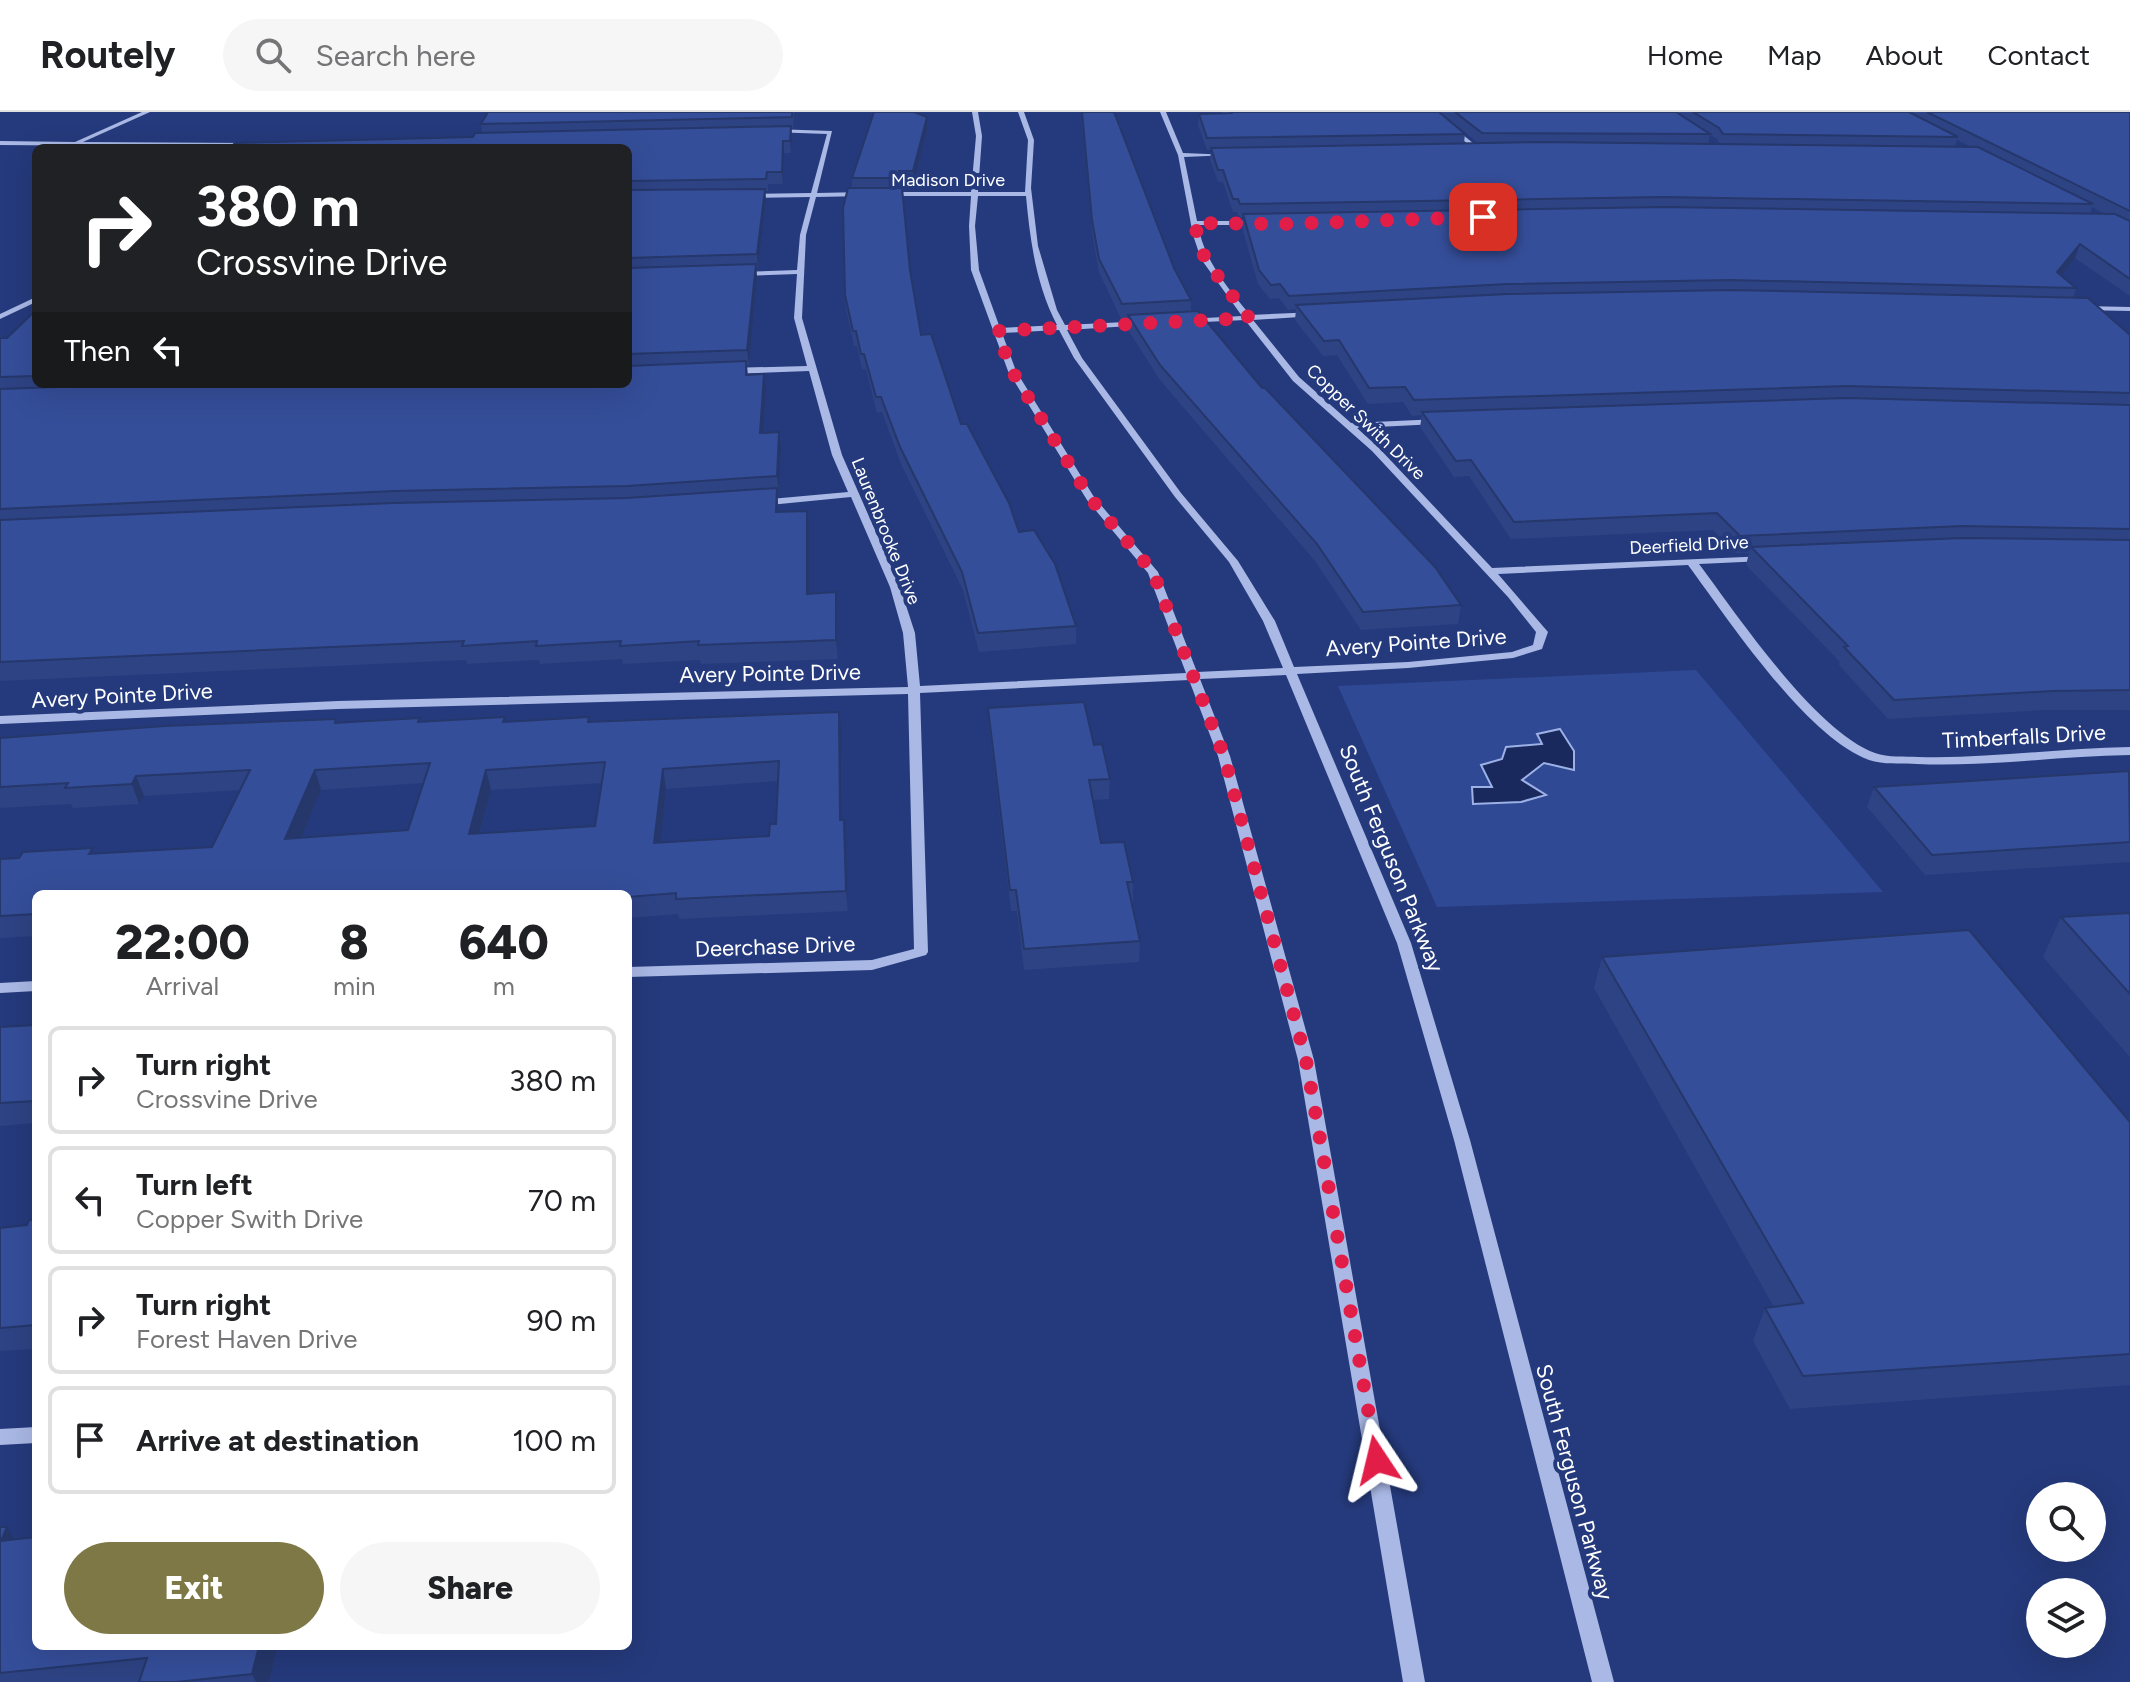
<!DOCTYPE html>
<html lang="en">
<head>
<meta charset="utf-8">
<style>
	body { margin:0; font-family:Figtree,sans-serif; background:#f6f6f6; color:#202124; height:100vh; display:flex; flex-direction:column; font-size:30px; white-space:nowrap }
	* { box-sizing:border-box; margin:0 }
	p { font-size:26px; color:#757577 }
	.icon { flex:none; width:44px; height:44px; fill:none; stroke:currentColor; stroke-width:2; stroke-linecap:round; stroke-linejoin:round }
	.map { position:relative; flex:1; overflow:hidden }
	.details { position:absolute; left:32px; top:778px; width:600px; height:760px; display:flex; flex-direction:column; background:#fff; border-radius:12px; box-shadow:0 8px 32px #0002 }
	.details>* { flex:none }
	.guide { position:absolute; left:32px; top:32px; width:600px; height:244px; border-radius:12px; box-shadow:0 8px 32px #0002; background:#202124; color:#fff; overflow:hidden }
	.buttons { position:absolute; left:2026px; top:1370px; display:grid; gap:16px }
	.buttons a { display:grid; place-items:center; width:80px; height:80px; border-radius:50%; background:#fff; box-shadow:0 8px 32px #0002; font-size:40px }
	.pin { position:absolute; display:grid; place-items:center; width:68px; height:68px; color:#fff; margin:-34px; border-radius:16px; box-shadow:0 4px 12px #0006 }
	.me { position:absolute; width:88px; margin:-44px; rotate:350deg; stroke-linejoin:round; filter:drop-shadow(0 0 6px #0008) }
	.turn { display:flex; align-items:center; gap:28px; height:168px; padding:0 32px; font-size:36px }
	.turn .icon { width:104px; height:104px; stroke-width:2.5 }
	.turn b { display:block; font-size:56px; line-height:68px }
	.then { display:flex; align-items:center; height:76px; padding:0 32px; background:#0003; gap:16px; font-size:30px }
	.eta { display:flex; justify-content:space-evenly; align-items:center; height:136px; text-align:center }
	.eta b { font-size:48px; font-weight:800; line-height:56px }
	.button { display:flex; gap:16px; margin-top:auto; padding:16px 32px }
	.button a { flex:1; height:92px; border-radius:48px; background:#7d7845; color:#fff; font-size:32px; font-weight:800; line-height:92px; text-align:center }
	.button a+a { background:#f6f6f6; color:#202124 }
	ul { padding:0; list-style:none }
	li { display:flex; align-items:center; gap:24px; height:108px; margin:0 16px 12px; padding:0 16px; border:4px solid #e0e0e0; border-radius:12px }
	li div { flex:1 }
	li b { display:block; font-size:30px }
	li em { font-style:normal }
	header { display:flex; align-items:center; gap:48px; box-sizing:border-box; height:112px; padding:0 40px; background:#fff; border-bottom:2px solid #e0e0e0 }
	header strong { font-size:38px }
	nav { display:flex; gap:44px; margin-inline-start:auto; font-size:28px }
	.search { width:560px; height:72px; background:#f6f6f6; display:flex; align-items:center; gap:20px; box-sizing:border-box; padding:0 28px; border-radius:44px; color:#757577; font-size:30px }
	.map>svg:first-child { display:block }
	.green { fill:#2f4994 }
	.water { fill:#19295d; stroke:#9db1e6; stroke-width:2 }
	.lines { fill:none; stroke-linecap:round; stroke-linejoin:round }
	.minor { fill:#a9b8e5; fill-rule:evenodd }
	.wall { fill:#2e4384; fill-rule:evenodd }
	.shaded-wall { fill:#25376b }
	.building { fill:#354e99; stroke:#25376b; stroke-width:2; fill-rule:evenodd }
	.route { stroke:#e11d48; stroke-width:14; stroke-dasharray:0 25.2 }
	.labels { text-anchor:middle; stroke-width:8; stroke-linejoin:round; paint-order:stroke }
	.far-street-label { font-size:18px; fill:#fff; stroke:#253a7c }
	.street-label { font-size:22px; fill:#fff; stroke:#253a7c }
</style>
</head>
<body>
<header>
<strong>Routely</strong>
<div class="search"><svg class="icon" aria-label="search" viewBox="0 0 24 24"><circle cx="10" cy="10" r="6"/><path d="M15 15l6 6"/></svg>Search here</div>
<nav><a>Home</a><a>Map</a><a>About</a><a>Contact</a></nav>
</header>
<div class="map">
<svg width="2130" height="1570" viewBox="0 0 2130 1570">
	<rect width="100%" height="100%" fill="#253a7c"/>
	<path class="green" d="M1696,558l187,222 -446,15 -99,-221z"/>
	<path class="water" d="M1560,617l14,22v19l-30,-7 -22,17 24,15 -25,7 -48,2 -1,-17h20l-11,-22 21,-6 4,-12 36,-3 -5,-10z"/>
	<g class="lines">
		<g class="minor">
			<path d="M142,0h8l-67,30 166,1 3,2 -3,2 -249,-2v-4l75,1z"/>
			<path d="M972,0h6l4,24 -4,56h47l3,-52 -10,-28h6l10,28 -3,48 7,58 19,64 8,15 81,-4 4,2 -4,2 -79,5 15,28 99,135 57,68 37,60 19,46 114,-5 104,-10 21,-7 3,-13 -28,-35 -136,-146 -79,-70 -48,-61 -61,3 -1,-2 4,-2 55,-3 -41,-57 -8,-24 -15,-80 -18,-43h6l17,41 48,2 -47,2 13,64h64l3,2 -3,2h-63c6,36 30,63 52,90l67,-3v4h-3l-61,4 46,57 52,46 89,-4v4l-3,1 -80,4 21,19 114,121 276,-12v4l-4,1 -65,3c39,52 116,167 176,189 13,5 30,3 43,4 71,2 141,-9 212,-10v8c-71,1 -142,12 -213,9 -15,-1 -34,1 -48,-4 -63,-23 -141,-141 -181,-195l-190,9 50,58 -6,17 -29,9 -105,10 -111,6 114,269 59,197 144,542h-22l-138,-542 -57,-197 -111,-268 -86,4 30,77 84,304 111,622h-22l-105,-622 -80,-304 -29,-76 -269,13 8,259 -2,3 -54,15 -244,7v-10l244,-7 42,-11 -6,-255 -570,15 -338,15v-8l338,-15 570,-14 -5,-54 -13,-46 -39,-90 -92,9 -5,-3 5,-3 89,-8 -16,-37 -23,-84 -81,3 -4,-3 4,-3 79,-2 -13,-48 3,-44 -58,2 -4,-2 4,-2 58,-2 3,-35 10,-38 -61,1 -3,-2 3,-2 62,-1 16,-59 -56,-2 2,-3 59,2 -15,62 47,-1 3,2 -3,2 -48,1 -10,38 -4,83 40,137 58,132 15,46 5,53 266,-13 -38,-100 -61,-73 -79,-129 -37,-101 -2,-44 2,-30h-86l-3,-2 3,-2h86l5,-56zM978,84h48c4,44 10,89 31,129l-57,3 -21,-58 -4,-44zM1059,218l15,28 101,139 54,65 34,59 20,47 -86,4 -39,-100 -64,-75 -78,-126 -14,-38z"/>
			<path d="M1429,0h6l44,36v2h-4z"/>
			<path d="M36,185v5l-36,17v-5z"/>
			<path d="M2082,194l48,1v4l-51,-1 -1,-2z"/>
			<path d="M36,869v10l-36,2v-10z"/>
			<path d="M36,1315v16l-36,2v-16z"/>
		</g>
	</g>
	<g class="wall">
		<path d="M794,0l-1,16h-2l1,10 -1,15h-7l-1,31h-15v7h-3l1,10 -8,67h-2l1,10 -8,87h-2l1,10 18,15 -3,43 16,-1 2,17 -2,44h-2l1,19 31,16v66l28,16 1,49 -137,5 -1,-4 -77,4 -1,-5 -82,5 -1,-4 -72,4 -1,-4 -466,21v-343h7l29,-28v74h592v-236l-155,-11 9,-4 -1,-9z"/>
		<path d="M1081,0h33l60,156 17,32v12l270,293 -3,19 -97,6 -46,-69 -155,-181 -32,-50v-12l-7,1 -22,-47 -7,-39z"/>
		<path d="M1222,0h217l26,22 -1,9h14l-38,-31h690v184l-55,-38 -14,17 15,13 -3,10 57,37v375h-85l-157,9 -49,-54 1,-3 -94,-97 3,-12h-14l-22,-23 -202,9 -42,-63 -15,1 -34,-50 2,-12 -10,1 -9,-14 -35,2 -31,-49 -14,1 -28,-36 1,-11 -8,1 -9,-12 -9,1 -12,-15 -16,-57 1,-10h-4l-2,-5h-4l-10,-30h-5l-8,-22 1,-10h-4l-9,-25 1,-11 23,-1zM1710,23l7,4 3,5h-12zM1957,28l15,7h-17zM2092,95l13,7h-15z"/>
		<path d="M927,17l-13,55h-13l9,86 11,65 40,89 58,108 57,94v18l-97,8 -16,-62 -62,-126 -19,-52 -5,1 -11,-44h-4l-5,-23h-3l-8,-37 -1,-14 7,-107v-10z"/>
		<path d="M988,596l106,37 16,34 -1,20 -16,1 8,43 32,39v21h-2l9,38 -1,21 -115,8 -7,-59h-6l-22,-184z"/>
		<path d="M336,607l1,4 252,-1 252,10 1,88h2l2,20 2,71 -169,8 -1,-5 -50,4v-24h-592v42l-36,2v-79l212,-12 28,-57 -96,6 -5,8 -66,4 -2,-4 -71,4v-70zM778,669l-2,43 -7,12 -109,7 6,-54zM423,671l-15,47 -107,8 20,-48zM602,671l-7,43 -115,7 11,-43z"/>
		<path d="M2130,659v91l-205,13 -58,-68 7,-20z"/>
		<path d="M2130,801v144l-87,-100 18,-40z"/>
		<path d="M1602,845l528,165v263l-340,24 -37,-68 12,-33 9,-1 -180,-319z"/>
		<path d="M36,913v98l-36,3v-99z"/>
		<path d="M36,1108v129l-36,2v-123l27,-3z"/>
		<path d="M0,1415l15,12 263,107 -9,36h-269z"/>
	</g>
	<g class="shaded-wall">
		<path d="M927,5v12l-13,55 -1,-13z"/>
		<path d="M791,14l1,12 -1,15 -1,-12z"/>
		<path d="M783,29l1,12 -1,31 -1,-12z"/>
		<path d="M765,77l1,12 -8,67 -1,-14z"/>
		<path d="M2080,132l-5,14 -22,28 4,-14z"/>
		<path d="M756,152l1,14 -8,87 -2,-15z"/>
		<path d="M764,262l2,16 -4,59 -2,-16z"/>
		<path d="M779,320l2,17 -2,44 -2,-17z"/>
		<path d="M777,376l1,17 -1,24 -1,-17z"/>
		<path d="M807,399l2,17v84l-2,-18z"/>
		<path d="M836,480l1,18 1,49 -2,-19z"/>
		<path d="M839,600l2,20 1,108 -2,-20z"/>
		<path d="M663,657l3,20 -8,74 -4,-20z"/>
		<path d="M315,658l6,20 -29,70 -7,-21z"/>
		<path d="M486,658l5,20 -17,64 -5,-20z"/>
		<path d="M136,664l8,20 -5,8 -7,-20z"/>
		<path d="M844,708l2,20 2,71 -2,-20z"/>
		<path d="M7,1415l15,25 -21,-11z"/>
		<path d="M259,1534h19l-9,36h-13l-4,-8z"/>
	</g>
	<g class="building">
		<path d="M488,0h304v5l-311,7z"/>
		<path d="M874,0h40l13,5 -14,54h-14l1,7h-48z"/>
		<path d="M1082,0h32l60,156 17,32 -69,4 -23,-45 -7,-39z"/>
		<path d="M1230,0h209l26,22 -258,4 -8,-24 32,-1z"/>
		<path d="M1455,0h221l34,22 -228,-1z"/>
		<path d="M1693,0h216l49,25 -235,-3 -4,-6z"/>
		<path d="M1927,0h203v99z"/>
		<path d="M791,14l-1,15h-7l-1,31h-15l-1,7 -138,2v-33h-398l5,-5 238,-6 2,-4z"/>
		<path d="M1542,30l436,5 115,57 -429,-7 -424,7 -2,-5h-5l-10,-29h-5l-7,-22z"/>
		<path d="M848,76h54l8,82 11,65 10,-1 30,90h6l42,79 10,29 15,-2 21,34 21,62 -98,7 -16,-61 -62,-125 -19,-50h-5l-12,-43h-3l-5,-23h-3l-8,-36 -2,-87z"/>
		<path d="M765,77l-8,65 -129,4v-68z"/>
		<path d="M1665,95l450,7 15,7v58l-50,-35 -23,28 19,16 -346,-8 -223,4 -218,12 -9,-12 -9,1 -12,-15 -16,-56z"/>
		<path d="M756,152l-9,86 -119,4v-86z"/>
		<path d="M1730,178l358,8 42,37v58l-284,-7 -432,14 -9,-13 -36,1 -30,-48 -15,1 -28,-36 211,-11z"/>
		<path d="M36,198v66l-36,1v-39h7z"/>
		<path d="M1198,199l64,77h3l170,179 26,38 -98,7 -46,-68 -157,-179 -32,-50z"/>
		<path d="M746,249v14l18,-1 -4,59 19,-1 -2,44 -150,10 -233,5 -394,18v-120l140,-5h488v-18z"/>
		<path d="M1846,286l284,7v124l-168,-3 -222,10 -23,-23 -203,9 -43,-62 -15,1 -34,-49z"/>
		<path d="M777,376l-1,24 31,-1v83l29,-2v48l-138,5 1,-4 -79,5 1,-5 -85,5 1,-5 -75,5 2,-5 -464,21v-142l394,-17 233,-5z"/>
		<path d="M1962,426l168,2v150l-78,1 -158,9 -50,-53 4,-1 -97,-99z"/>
		<path d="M1084,590l10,43 8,-1 8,35 -21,1 12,63 23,-1 9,40h-6l13,59 -116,8 -8,-59h-6l-22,-182z"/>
		<path d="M839,600l1,108h4l2,71 -170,8v-6l-48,4v-3h-50v-1l-17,1h-525v20l-36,2v-57l19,-1 4,-6 70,-4 -4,6 123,-7 38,-77 -114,6 -4,8 -67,4 3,-5 -68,4v-49l165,-12 171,-7 -1,4 85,-5 -2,4 87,-5 -2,5 86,-5 -1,5zM779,649l-3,63h-6l-1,12 -115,7 9,-74zM605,650l-10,64 -126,8 17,-64zM430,651l-22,67 -123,9 30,-69z"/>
		<path d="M2129,659l1,71 -198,13 -58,-68z"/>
		<path d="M2130,801v81l-69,-77z"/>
		<path d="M1969,818l161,192v232l-327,22 -38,-68 38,-5 -201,-346z"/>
		<path d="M36,913v76l-36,2v-76z"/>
		<path d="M29,1108h7v105l-36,3v-100l27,-3z"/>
		<path d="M0,1415h7l-6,14 35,-4v109h223l-7,28 -76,8h-37l8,-24 -147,15z"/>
	</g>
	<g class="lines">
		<path class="route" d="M1377,1348l-71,-400 -82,-304 -71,-184 -63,-74 -78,-127 -15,-40 252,-13 -44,-59 -11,-36 90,1 199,-7"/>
	</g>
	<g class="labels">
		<g class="far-street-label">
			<text x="948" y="74">Madison Drive</text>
			<text transform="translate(1366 310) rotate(44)" y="6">Copper Swith Drive</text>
			<text transform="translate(886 419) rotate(68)" y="6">Laurenbrooke Drive</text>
			<text transform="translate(1689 433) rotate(-3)" y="6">Deerfield Drive</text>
		</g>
		<g class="street-label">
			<text transform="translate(1416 530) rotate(-4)" y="8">Avery Pointe Drive</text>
			<text transform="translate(770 561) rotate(-1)" y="8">Avery Pointe Drive</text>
			<text transform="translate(122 583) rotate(-3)" y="8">Avery Pointe Drive</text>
			<text transform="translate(2024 624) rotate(-3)" y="8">Timberfalls Drive</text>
			<text transform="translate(1392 746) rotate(68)" y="8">South Ferguson Parkway</text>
			<text transform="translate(775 834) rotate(-2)" y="8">Deerchase Drive</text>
			<text transform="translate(1575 1370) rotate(75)" y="8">South Ferguson Parkway</text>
		</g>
	</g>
</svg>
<div class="buttons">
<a><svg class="icon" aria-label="search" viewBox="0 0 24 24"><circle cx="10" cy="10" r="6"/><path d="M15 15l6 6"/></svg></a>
<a><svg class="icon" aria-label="layers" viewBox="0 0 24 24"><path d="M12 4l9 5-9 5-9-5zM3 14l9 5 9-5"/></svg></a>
</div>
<div class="pin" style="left:1483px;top:105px;background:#d93025"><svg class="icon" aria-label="arrive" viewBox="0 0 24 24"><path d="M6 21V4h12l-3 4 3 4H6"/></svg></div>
<svg class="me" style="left:1377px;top:1348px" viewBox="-20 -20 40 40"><path d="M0-17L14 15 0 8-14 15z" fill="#e11d48" stroke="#fff" stroke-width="4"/></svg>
<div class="guide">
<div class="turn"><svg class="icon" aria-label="right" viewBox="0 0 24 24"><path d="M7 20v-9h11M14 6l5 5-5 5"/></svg><div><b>380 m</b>Crossvine Drive</div></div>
<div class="then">Then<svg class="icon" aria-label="left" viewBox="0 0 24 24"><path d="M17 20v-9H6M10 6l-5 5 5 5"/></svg></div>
</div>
<section class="details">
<div class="eta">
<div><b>22:00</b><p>Arrival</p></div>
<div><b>8</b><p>min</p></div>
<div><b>640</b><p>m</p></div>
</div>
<ul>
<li><svg class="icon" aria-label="right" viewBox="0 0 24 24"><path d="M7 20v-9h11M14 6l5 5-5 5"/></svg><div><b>Turn right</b><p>Crossvine Drive</p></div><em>380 m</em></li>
<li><svg class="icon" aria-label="left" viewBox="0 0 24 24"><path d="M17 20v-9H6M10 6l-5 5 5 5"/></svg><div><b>Turn left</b><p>Copper Swith Drive</p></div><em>70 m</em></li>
<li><svg class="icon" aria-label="right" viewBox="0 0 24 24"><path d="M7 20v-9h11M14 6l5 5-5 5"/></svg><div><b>Turn right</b><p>Forest Haven Drive</p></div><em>90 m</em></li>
<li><svg class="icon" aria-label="arrive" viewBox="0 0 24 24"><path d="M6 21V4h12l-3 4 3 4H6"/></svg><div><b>Arrive at destination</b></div><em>100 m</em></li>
</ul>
<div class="button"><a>Exit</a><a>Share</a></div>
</section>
</div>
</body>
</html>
